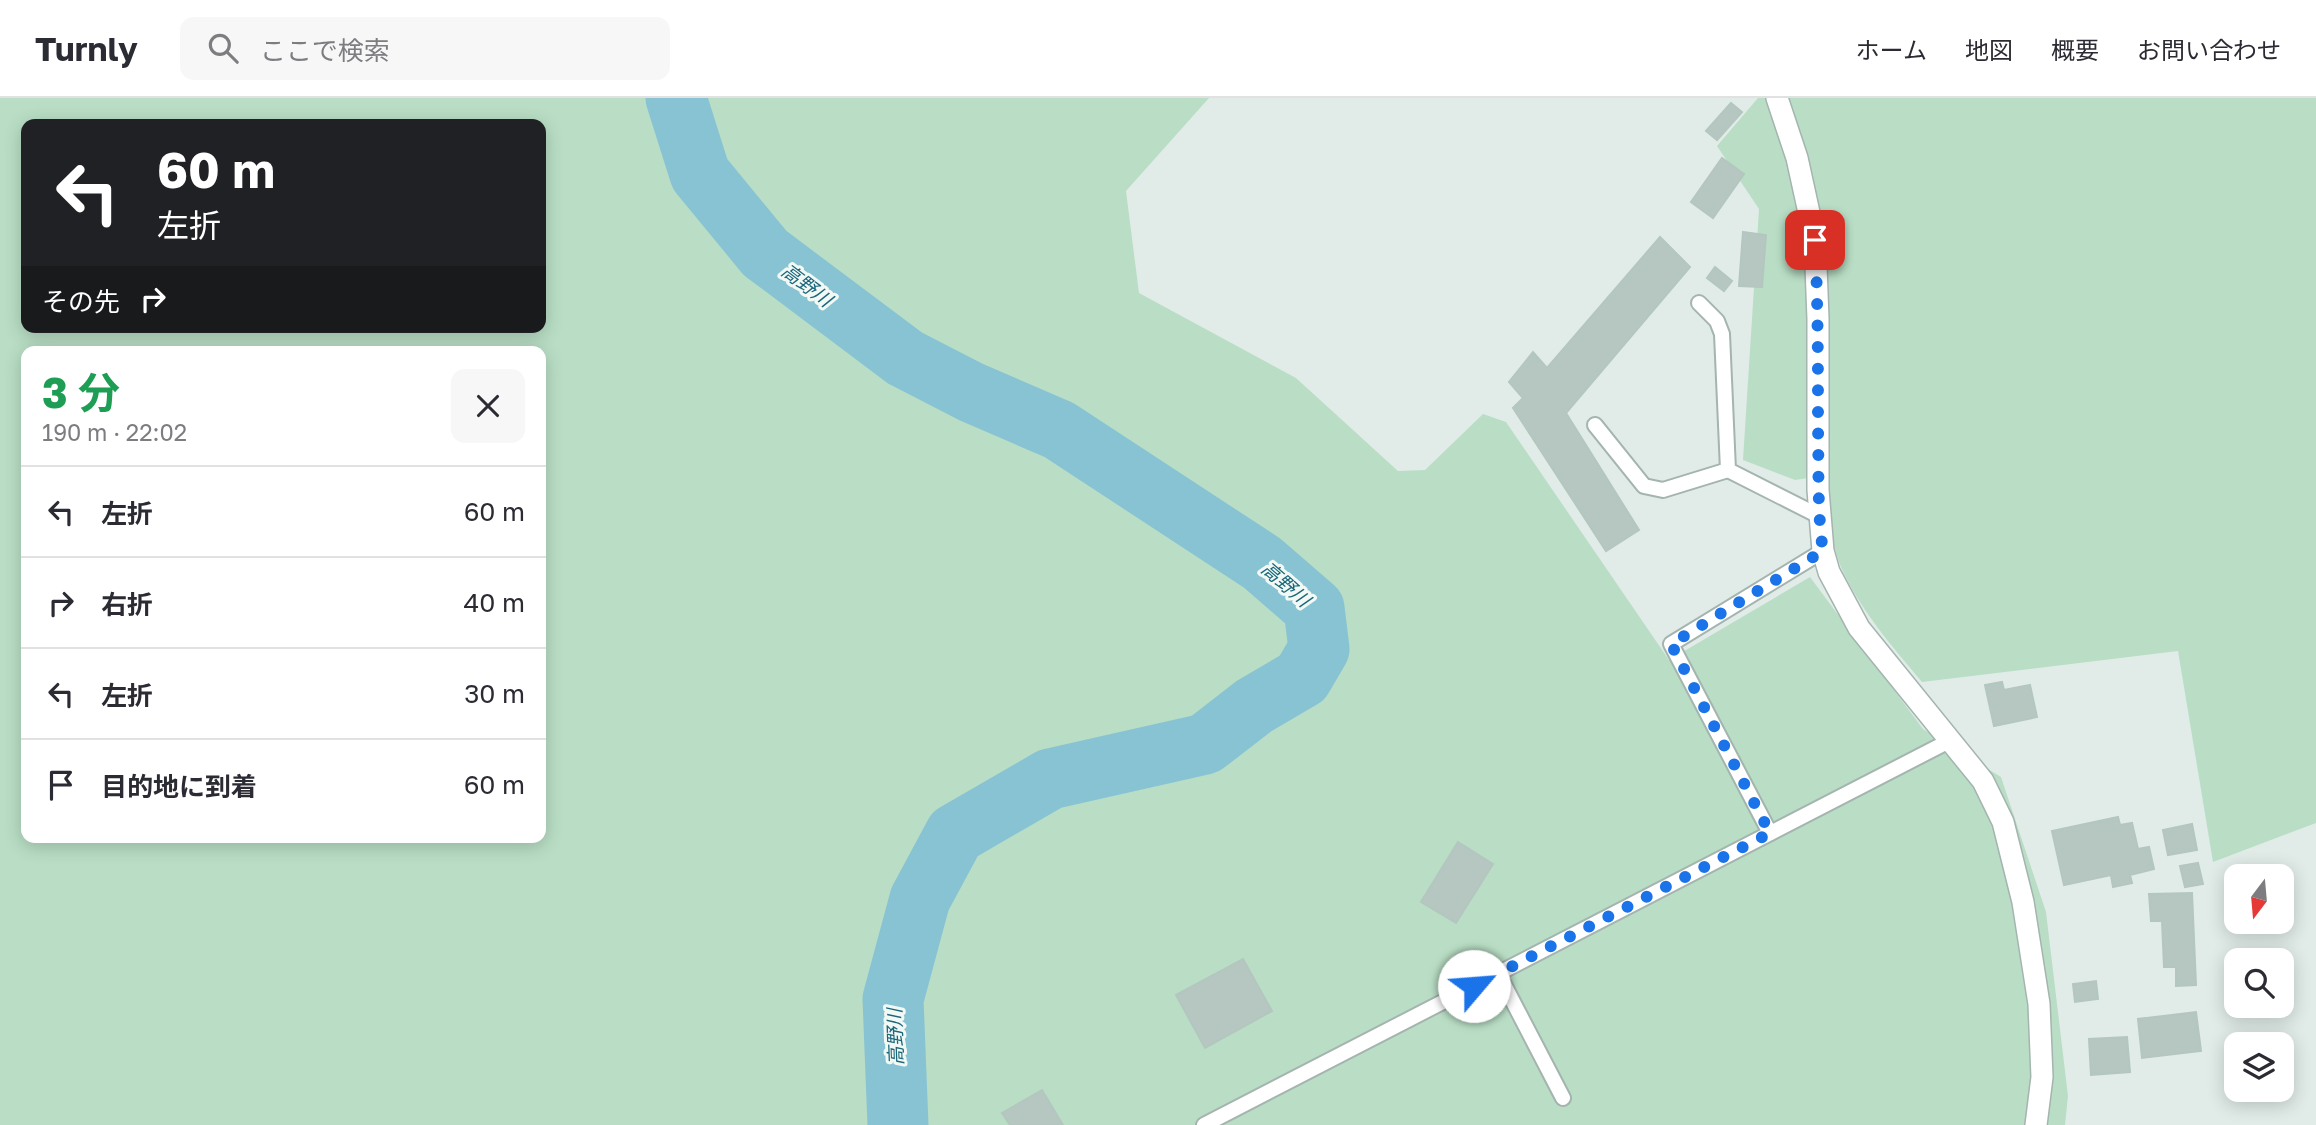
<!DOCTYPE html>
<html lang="ja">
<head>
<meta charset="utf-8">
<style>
	body { margin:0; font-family:"Golos Text","Noto Sans JP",sans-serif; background:#f7f7f7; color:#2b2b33; height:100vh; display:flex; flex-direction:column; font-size:26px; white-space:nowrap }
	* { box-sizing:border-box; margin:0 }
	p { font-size:23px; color:#7c7c81 }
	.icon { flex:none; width:38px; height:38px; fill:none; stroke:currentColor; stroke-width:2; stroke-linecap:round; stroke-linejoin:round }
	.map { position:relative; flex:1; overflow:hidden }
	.sheet { position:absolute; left:21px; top:248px; width:525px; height:497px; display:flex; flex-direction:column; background:#fff; border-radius:14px; box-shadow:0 4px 18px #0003 }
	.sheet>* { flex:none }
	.top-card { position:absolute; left:21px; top:21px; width:525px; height:214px; border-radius:14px; box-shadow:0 4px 18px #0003; background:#202124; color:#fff; overflow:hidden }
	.needle { width:46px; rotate:196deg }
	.tools { position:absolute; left:2224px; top:766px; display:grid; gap:14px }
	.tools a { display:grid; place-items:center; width:70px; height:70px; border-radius:14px; background:#fff; box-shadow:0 4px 18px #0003; font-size:35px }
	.pin { position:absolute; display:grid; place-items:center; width:60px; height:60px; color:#fff; margin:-30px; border-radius:14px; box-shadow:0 4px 10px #0006 }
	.me { position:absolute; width:77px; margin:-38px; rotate:63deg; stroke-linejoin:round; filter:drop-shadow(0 0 5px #0008) }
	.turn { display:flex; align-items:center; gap:24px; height:147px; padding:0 21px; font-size:32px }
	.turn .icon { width:91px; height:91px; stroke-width:2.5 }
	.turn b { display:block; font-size:49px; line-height:60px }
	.then { display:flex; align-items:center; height:66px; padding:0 21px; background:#0003; gap:14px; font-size:26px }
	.round { display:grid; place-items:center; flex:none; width:74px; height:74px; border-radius:14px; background:#f7f7f7 }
	.headline { display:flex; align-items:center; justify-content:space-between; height:119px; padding:0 21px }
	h1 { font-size:42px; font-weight:700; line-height:52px; color:#1e9e55 }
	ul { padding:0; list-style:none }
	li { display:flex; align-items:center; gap:21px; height:91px; padding:0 21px; border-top:2px solid #e1e1e2 }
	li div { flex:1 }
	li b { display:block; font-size:26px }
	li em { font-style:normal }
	header { display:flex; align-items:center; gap:42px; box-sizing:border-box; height:98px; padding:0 35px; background:#fff; border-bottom:2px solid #e1e1e2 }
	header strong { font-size:33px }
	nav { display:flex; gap:38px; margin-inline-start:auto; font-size:24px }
	.search { width:490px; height:63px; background:#f7f7f7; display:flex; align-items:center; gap:18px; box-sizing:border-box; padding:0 24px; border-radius:14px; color:#7c7c81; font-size:26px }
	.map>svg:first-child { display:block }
	.green { fill:#b9dec5; fill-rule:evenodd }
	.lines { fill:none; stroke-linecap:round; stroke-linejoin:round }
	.river { stroke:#88c3d3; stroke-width:61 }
	.building { fill:#b6c7c1; stroke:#b3c6bf; stroke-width:2 }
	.service-casing { stroke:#a4b4af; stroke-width:18 }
	.minor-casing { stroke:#a4b4af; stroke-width:24 }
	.service { stroke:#fff; stroke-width:14 }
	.minor { stroke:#fff; stroke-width:21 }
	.route { stroke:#1a73e8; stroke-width:12; stroke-dasharray:0 21.6 }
	.labels { text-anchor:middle; stroke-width:6; stroke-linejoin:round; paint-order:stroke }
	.water-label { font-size:19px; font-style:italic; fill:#1a667b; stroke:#f2f9f5 }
</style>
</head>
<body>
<header>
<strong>Turnly</strong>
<div class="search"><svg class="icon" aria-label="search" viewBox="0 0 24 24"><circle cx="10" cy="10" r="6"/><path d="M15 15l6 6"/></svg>ここで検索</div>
<nav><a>ホーム</a><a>地図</a><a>概要</a><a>お問い合わせ</a></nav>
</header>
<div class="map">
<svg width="2316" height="1027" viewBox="0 0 2316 1027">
	<rect width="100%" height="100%" fill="#e1ece8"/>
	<g class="green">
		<path d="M0,0h1209l-83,93 13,102 157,85 102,93 27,-1 58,-56 23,8 163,238 141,-83 113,152 78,48 45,135 22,184 -3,29h-2065zM26,26h515v203h-515zM26,254h515v486h-515z"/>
		<path d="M1758,0h558v725l-103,39 -35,-211 -256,31c-30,-36 -62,-72 -81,-115 -11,-24 -13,-66 -12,-92l-34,5 -52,-20 16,-251 -42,-63z"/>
	</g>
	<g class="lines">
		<path class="river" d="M676,0l24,76 65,79 140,105 66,34 88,38 203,133 52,45 5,41 -17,29 -48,28 -49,38 -155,35 -95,55 -35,65 -27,100 5,126"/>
	</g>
	<g class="building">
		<path d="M1731,5l11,9 -25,28 -11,-9z"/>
		<path d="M1722,60l22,16 -31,44 -22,-16z"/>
		<path d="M1743,134l23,3 -4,52 -23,-1z"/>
		<path d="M1660,139l30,30 -124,146 73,117 -33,21 -93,-143 10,-10 -14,-16 24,-30 14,16z"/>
		<path d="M1715,169l17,14 -8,10 -17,-13z"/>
		<path d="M2002,584l2,8 26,-5 7,32 -43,9 -9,-41z"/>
		<path d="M2118,719l2,8 12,-2 6,26 11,-2 5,22 -24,6 2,8 -19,4 -2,-12 -47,10 -12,-54z"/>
		<path d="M2192,726l5,26 -29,5 -5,-25z"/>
		<path d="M1458,744l35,22 -37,59 -35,-21z"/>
		<path d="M2198,765l5,21 -18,3 -5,-21z"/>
		<path d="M2192,795l4,92 -20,1v-19h-12l-2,-46h-11l-2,-27z"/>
		<path d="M1243,861l29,52 -67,37 -29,-53z"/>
		<path d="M2096,883l2,18 -23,3 -2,-18z"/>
		<path d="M2196,914l5,39 -59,7 -4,-39z"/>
		<path d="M2127,939l3,35 -39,3 -2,-36z"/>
		<path d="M1042,992l21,35h-53l-8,-12z"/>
	</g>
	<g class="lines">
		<g class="service-casing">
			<g id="service">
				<path d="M1699,205l18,18 5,13 6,136 91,46"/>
				<path d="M1595,327l49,61 19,4 65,-20"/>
				<path d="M1770,735l-99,-189 152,-93"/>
				<path d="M1498,875l65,125"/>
				<path d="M1204,1027l747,-385"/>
			</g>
		</g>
		<g class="minor-casing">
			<path id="minor" d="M1777,0l20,60 18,82 3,79v171l5,61 6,21 30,56 124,153 20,41 20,80 16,102 3,73 -6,48"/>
		</g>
		<use href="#service" class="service"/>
		<use href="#minor" class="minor"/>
	</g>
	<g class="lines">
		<path class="route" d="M1474,888l296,-153 -99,-189 152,-93c-6,-40 -4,-82 -5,-123 0,-63 0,-125 -3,-188"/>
	</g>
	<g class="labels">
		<g class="water-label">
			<text transform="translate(807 187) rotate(37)" y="7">高野川</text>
			<text transform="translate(1286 486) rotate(41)" y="7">高野川</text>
			<text transform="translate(895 939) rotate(-92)" y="7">高野川</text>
		</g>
	</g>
</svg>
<div class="tools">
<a><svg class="needle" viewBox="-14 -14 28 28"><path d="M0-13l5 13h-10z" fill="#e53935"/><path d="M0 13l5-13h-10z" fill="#7c7c81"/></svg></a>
<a><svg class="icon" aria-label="search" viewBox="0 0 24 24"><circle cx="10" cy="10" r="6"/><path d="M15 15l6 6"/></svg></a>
<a><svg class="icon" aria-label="layers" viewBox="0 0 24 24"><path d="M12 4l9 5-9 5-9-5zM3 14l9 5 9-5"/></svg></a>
</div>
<div class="pin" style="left:1815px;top:142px;background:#d93025"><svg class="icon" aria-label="arrive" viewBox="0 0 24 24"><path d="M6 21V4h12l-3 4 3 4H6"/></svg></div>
<svg class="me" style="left:1474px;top:888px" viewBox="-20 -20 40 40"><circle r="19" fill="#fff"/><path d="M0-13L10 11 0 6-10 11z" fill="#1a73e8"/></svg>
<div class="top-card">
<div class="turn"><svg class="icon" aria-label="left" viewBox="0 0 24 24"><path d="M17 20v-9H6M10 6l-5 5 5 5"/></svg><div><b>60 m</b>左折</div></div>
<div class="then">その先<svg class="icon" aria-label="right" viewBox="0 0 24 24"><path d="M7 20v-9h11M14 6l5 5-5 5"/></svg></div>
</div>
<section class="sheet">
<div class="headline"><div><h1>3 分</h1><p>190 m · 22:02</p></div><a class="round"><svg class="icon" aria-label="close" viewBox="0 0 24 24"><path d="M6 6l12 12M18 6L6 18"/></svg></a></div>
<ul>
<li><svg class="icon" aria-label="left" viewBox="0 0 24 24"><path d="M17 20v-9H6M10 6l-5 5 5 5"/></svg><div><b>左折</b></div><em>60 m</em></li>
<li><svg class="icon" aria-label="right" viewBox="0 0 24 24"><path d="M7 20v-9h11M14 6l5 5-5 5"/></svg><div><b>右折</b></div><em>40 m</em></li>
<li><svg class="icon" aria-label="left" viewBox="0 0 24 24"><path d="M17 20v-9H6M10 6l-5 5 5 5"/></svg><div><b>左折</b></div><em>30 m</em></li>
<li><svg class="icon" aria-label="arrive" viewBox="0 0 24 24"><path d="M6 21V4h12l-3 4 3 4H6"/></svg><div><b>目的地に到着</b></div><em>60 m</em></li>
</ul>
</section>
</div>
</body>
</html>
